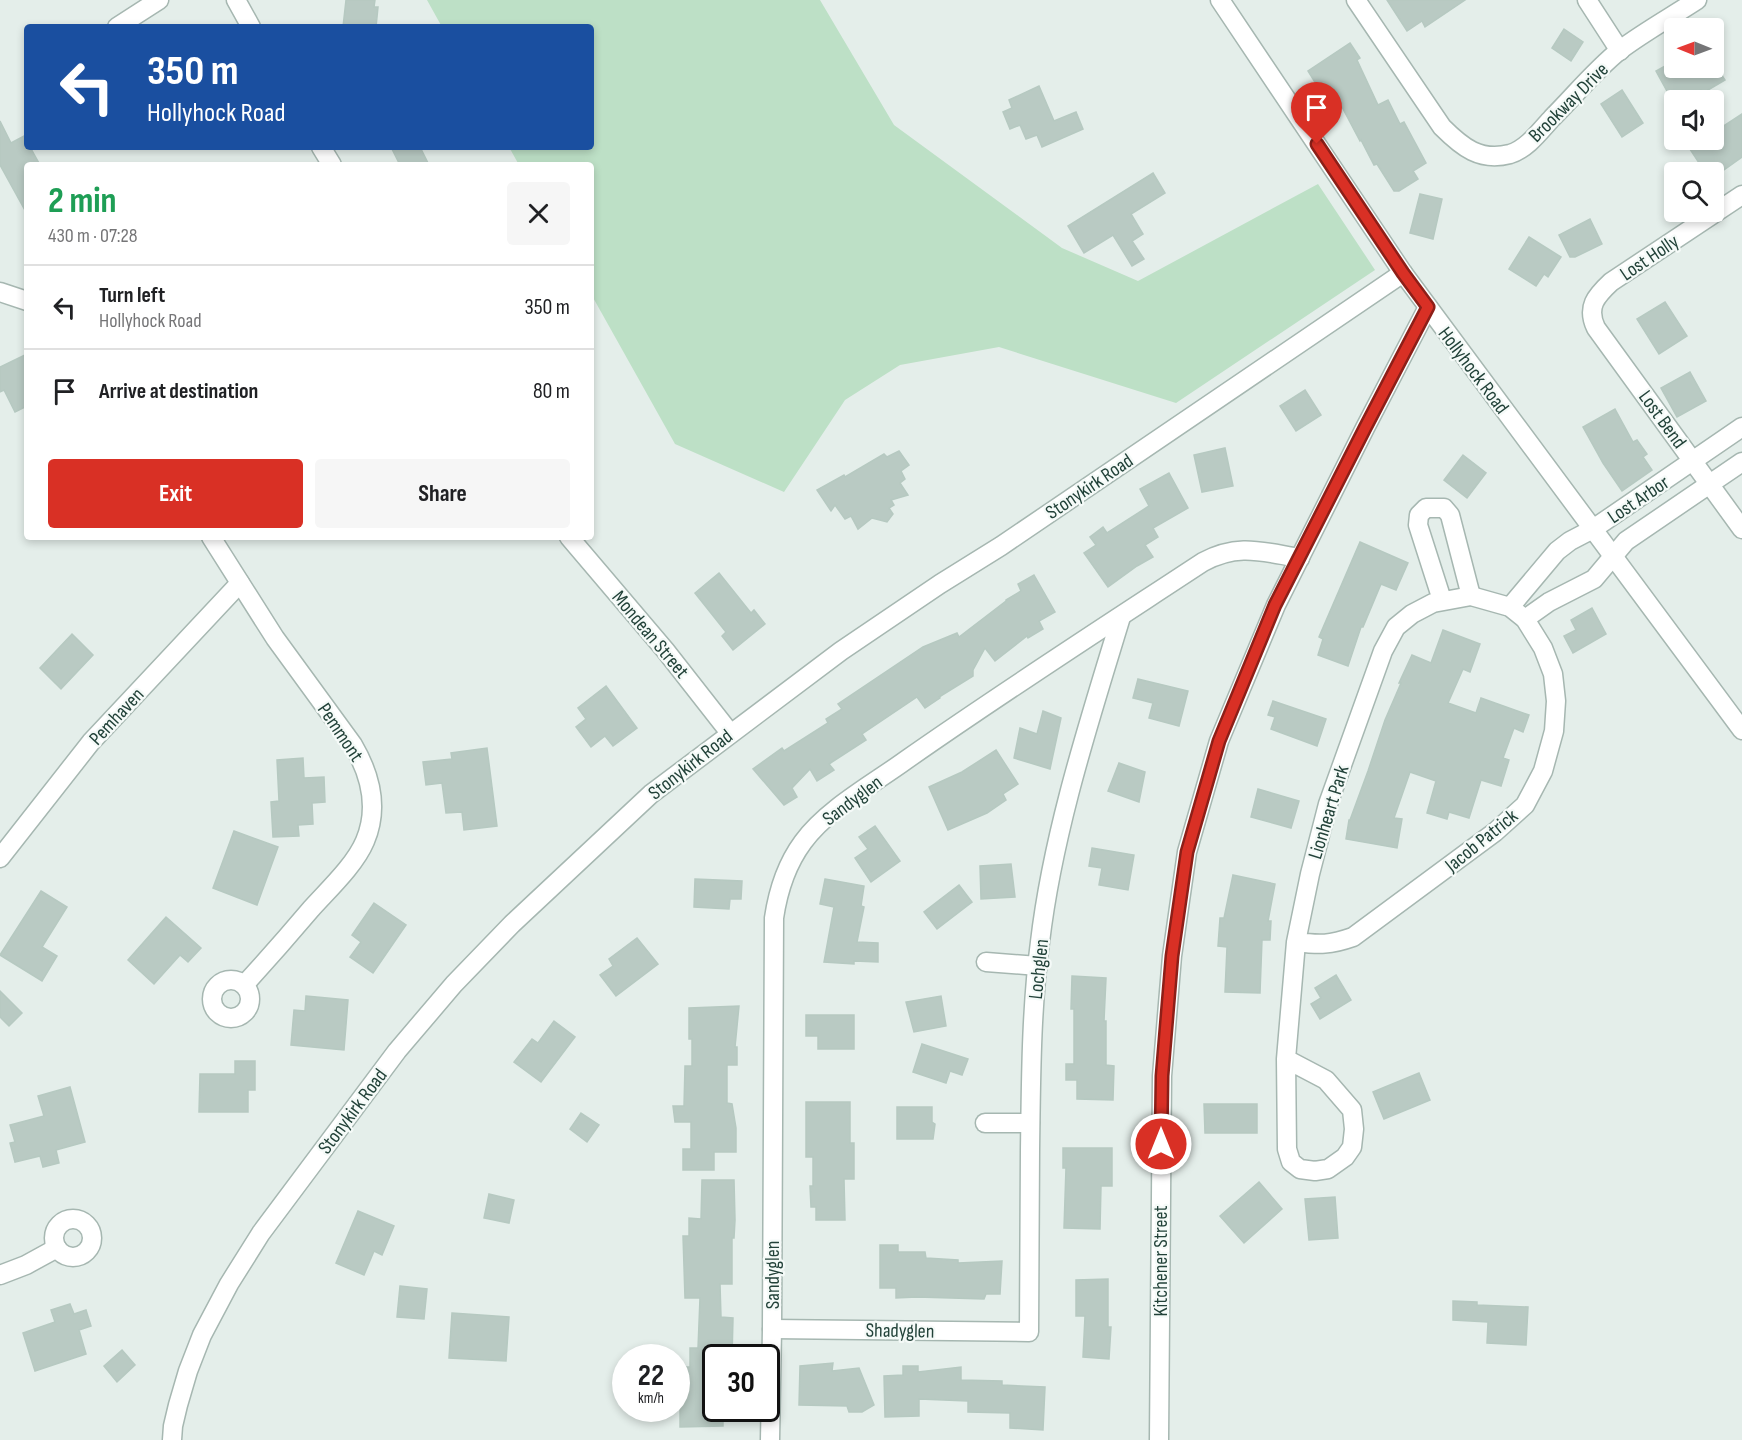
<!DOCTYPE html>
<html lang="en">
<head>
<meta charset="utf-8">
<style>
	body { margin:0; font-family:"Sofia Sans Condensed",sans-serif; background:#f6f6f6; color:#202124; height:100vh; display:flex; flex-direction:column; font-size:22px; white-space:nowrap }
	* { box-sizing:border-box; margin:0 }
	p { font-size:20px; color:#757577 }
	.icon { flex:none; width:33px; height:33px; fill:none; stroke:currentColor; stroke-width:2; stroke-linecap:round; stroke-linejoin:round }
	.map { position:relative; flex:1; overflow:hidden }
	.sheet { position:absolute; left:24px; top:162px; width:570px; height:378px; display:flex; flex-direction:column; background:#fff; border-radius:6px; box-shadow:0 3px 9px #0003 }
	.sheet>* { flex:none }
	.hud { position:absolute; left:24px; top:24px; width:570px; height:126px; border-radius:6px; box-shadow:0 3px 9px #0003; background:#1a4fa0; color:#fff; overflow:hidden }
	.needle { width:39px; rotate:271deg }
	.fabs { position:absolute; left:1664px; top:18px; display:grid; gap:12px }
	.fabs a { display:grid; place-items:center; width:60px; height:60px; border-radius:6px; background:#fff; box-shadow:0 3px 9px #0003; font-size:30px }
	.speed { position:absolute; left:612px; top:1344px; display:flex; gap:12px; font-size:30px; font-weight:700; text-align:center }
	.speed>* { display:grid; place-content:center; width:78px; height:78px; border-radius:50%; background:#fff; box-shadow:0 3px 9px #0003; line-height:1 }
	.speed small { font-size:15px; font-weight:400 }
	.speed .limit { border:3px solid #111; border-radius:9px; background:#fff; color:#111 }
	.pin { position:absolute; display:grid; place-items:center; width:51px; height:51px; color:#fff; margin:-62px -26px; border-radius:50% 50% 50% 0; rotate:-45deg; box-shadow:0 0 6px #0007 }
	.pin .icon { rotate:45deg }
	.me { position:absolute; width:66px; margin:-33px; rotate:0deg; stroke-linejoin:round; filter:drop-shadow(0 0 4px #0008) }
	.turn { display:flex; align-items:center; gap:21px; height:126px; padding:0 24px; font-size:27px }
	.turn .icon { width:78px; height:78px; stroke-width:2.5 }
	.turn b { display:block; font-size:42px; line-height:51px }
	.round { display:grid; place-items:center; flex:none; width:63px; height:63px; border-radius:6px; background:#f6f6f6 }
	.summary { display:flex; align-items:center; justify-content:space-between; height:102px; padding:0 24px }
	h1 { font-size:36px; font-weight:700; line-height:45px; color:#1e9e55 }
	.button { display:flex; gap:12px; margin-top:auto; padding:12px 24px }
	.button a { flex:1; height:69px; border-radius:6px; background:#d93025; color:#fff; font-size:24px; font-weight:700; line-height:69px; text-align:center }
	.button a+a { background:#f6f6f6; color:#202124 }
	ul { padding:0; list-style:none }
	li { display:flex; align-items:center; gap:18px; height:84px; padding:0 24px; border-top:2px solid #e0e0e0 }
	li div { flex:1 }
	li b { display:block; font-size:22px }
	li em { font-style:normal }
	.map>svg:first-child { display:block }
	.green { fill:#bde0c6 }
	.building { fill:#b9cac3; stroke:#b6c9c1; stroke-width:1.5 }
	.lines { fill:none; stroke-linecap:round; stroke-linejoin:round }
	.minor-casing { stroke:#a6b7b1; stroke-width:21 }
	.minor { stroke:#fff; stroke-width:18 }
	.route-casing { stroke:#8d1f18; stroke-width:15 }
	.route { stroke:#d93025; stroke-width:10 }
	.labels { text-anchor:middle; stroke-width:4.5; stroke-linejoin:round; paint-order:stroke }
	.street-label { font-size:20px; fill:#224239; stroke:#f5faf8 }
</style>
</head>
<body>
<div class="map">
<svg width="1742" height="1440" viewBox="0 0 1742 1440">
	<rect width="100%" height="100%" fill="#e4eeea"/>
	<path class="green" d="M427,0h393l74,125 168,123 76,33 180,-97 57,86 -199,133 -177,-56 -99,18 -55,35 -61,92 -109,-48 -84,-150v-129h-72l-10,-18h82v-120h-149z"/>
	<g class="building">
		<path d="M346,0h29l-1,7h4l-2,20h-33z"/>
		<path d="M1387,0h78l-40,27 -3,-6 -15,10z"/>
		<path d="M1564,29l19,13 -12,19 -19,-13z"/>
		<path d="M1350,43l10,15 -3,2 21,45 10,-5 12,24 4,-2 22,41 -13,8 5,8 -19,12h-5l-17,-27 -3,1 -13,-25 -1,1 -18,-34 -3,1 -10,-22 -8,6 -13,-21z"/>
		<path d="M1674,61v7h43l8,12 -22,13 -2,-3 -18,10h-9v4l-18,-33z"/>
		<path d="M1039,86l15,35 22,-9 7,17 -41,18 -5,-12 -11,4 -6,-14 -10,4 -7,-17 9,-4 -3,-8z"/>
		<path d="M1622,90l21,33 -21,14 -21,-33z"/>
		<path d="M1742,114v43l-21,15h-16l-21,-32h29v-7z"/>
		<path d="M0,121l11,22 13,-7 3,6v5h3l10,18h-13v49l-27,-49z"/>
		<path d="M391,147h29l9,18h-29z"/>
		<path d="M1153,173l12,20 -34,21 12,20 -11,7 12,18 -12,7 -19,-31 -29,18 -16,-27z"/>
		<path d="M1420,194l22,5 -9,40 -23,-6z"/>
		<path d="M1590,219l12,25 -27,13h-5l-11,-22z"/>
		<path d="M1529,237l32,20 -13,20 -4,-3 -8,12 -27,-17z"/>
		<path d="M1665,302l22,34 -28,18 -22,-35z"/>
		<path d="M27,354v52l-12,6 -11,-22 -4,2v-25z"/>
		<path d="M1690,372l16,29 -29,16 -16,-29z"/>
		<path d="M1305,390l16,25 -25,16 -16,-25z"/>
		<path d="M1615,409l18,33 4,-2 10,14 -4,3 9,13 -30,21 -19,-28 -20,-36z"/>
		<path d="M1225,448l8,38 -31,6 -8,-37z"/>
		<path d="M899,451l10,14 -8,6 4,8 -5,4 8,12 -17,5 3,5 -5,3 4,6 -6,8 -15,-4 -14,11 -7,-13 -6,3 -10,-14 -4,6 -14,-21 27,-15 1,2 39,-23 3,3z"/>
		<path d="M1463,455l23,18 -19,25 -23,-18z"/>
		<path d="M1169,473l19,35 -35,20 5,9 -13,8 8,12 -16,9 -29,21 -24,-34 12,-8 -6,-8 13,-10 4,6 42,-27 -9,-17z"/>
		<path d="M1360,542l48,21 -12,27 -15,-6 -18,43h-2l-13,39 -30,-11 5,-16 -4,-2z"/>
		<path d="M719,573l32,40 3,-3 11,14 -32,26 -11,-14 4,-4 -31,-39z"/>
		<path d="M1034,575l21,37 -16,9 4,8 -15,9 -1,-2 -32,25 -10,-13 -12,22v6l-34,21 1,1 -15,10 -8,-11 -55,37 4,6 -37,24 5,6 -17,11 -7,-12 -18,19 5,9 -13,8 -31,-36 29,-21 2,3 44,-28 -2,-4 16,-10 -4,-5 85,-57 34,-14 2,4 47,-36v-1l15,-9 -3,-7z"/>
		<path d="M1592,608l14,26 -33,19 -9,-17 12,-6 -5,-10z"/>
		<path d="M1443,630l37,14 -10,28 -7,-3 -15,34 28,10 5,-15 48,17 -6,17 -9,-4 -11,30 6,2 -8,26 -20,-6 -12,38 -20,-6 -2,7 -20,-6 9,-32 -26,-9 -16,46 8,1 -5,29 -51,-9 3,-19h1l18,-49 17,-51 16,-37h-2l13,-28 19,8z"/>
		<path d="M72,634l21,21 -32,34 -21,-21z"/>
		<path d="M1138,679l50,12 -9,35 -30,-8 4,-15 -20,-5z"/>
		<path d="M606,686l31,42 -24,18 -8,-10 -14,11 -15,-20 10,-8 -8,-11z"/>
		<path d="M1273,701l53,18 -9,27 -46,-17 4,-12 -7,-2z"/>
		<path d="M1043,711l18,7 -11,51 -36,-11 6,-30 17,6z"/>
		<path d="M487,748l10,78 -33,4 -2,-18 -16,1 -4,-30 -16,2 -3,-23 29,-3 -1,-6z"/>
		<path d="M996,750l22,34 -15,10 3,6 -19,13 -39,17 -19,-43 33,-15z"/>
		<path d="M303,758l1,20 20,-1 1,25 -13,1 1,21 -15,1 1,11 -26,1 -2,-35 8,-1 -2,-41z"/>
		<path d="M1119,763l26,9 -6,30 -31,-11z"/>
		<path d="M1258,789l41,12 -8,27 -40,-11z"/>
		<path d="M875,826l25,35 -29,21 -16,-24 13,-9 -9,-12z"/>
		<path d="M234,831l44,16 -21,58 -44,-17z"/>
		<path d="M1092,848l42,7 -6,35 -29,-5 3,-17 -13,-2z"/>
		<path d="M1011,864l4,33 -34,2 -1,-33z"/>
		<path d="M1233,875l42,9 -7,37h3l-1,19h-8l-2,53 -35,-1 2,-45 -9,-1 2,-28h4z"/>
		<path d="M695,879l47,2 -1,18h-11l-1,10 -35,-2z"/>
		<path d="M825,879l39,7 -3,20 3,1 -7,35 21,1v19l-24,-1v3l-30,-2 10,-55 -14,-3z"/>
		<path d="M959,885l13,17 -35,27 -13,-17z"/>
		<path d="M41,891l26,16 -25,40 15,9 -15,25 -42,-26z"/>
		<path d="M374,903l32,22 -33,48 -23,-16 11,-15 -9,-7z"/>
		<path d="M166,917l35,31 -13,14 -8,-7 -26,29 -26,-24z"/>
		<path d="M637,938l21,26 -42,32 -16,-21 13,-9 -4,-7z"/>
		<path d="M1336,975l15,25 -31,19 -9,-15 10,-6 -6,-10z"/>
		<path d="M1072,976l34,2 -2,43h2v44l8,1 -1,34 -36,-1v-19h-11v-16h8v-55h-3z"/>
		<path d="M0,991l22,22 -13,13 -9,-9z"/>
		<path d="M306,996l42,4 -4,50 -53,-5 3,-35 11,1z"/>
		<path d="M941,996l5,30 -32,6 -8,-30z"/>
		<path d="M739,1006l-4,41h2v18h-10v38l5,1 4,24v24h-22v18h-31v-21h8v-27h-16l-2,-16h11l1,-40h7v-27h-3v-31z"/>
		<path d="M806,1015h48v34h-36v-13h-12z"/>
		<path d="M554,1021l21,16 -34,45 -27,-20 18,-23 6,4z"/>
		<path d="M922,1044l46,15 -6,16 -12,-4 -4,12 -33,-11z"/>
		<path d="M235,1061h20v29h-7v22h-49l1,-38h35z"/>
		<path d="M1419,1073l11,27 -46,19 -11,-27z"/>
		<path d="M70,1087l15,55 -29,8 3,13 -16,4 -3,-11 -25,6 -5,-19 5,-1 -5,-17 34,-9 -6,-20z"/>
		<path d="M806,1102h44v41h4v36h-10l1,41h-29v-13h-5l-1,-21h3v-29h-7z"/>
		<path d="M1204,1104h53v29h-52z"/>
		<path d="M897,1107h35v15l3,2 -2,15h-36z"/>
		<path d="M581,1113l18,12 -12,17 -17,-13z"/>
		<path d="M1063,1148h49v38h-11l-1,43 -36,-1 2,-60h-3z"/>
		<path d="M702,1180h32l1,40 -1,18h-2v46h-12l1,33 12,1 -1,40h-16v50h7v18l-43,1v-41h-3v-19h13v-19h8l2,-50h-15l-2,-62h6v-18l12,1z"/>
		<path d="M1259,1182l23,27 -38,34 -24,-27z"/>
		<path d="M489,1194l25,6 -5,23 -25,-5z"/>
		<path d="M1335,1197l3,41 -29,2 -4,-41z"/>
		<path d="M358,1211l36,15 -12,29 -8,-4 -10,24 -28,-12z"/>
		<path d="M880,1245h18v7h27l1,6 32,2v3l44,-2 -2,33h-14l-2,5 -67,-2 -21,1v-10h-16z"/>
		<path d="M1108,1279v48h3l-2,32 -26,-2 2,-41h-9v-36z"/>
		<path d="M400,1286l27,3 -3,30 -27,-2z"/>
		<path d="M1453,1301l24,1v3l51,2 -2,38 -39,-2 1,-21 -35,-2z"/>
		<path d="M70,1304l4,10 12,-4 5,16 -12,4 7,24 -51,17 -12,-38 32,-11 -4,-12z"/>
		<path d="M452,1313l57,4 -3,44 -57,-3z"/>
		<path d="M122,1350l13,15 -18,17 -13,-16z"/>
		<path d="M833,1363l-1,8 27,-3 15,37 -12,7h-13l-2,-6 -48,-1 1,-39z"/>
		<path d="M903,1366h15v6l43,-5v13l41,1v4l43,2 -2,43 -33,-2v-15l-42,-1v-11l-49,-2v17l-34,1 -1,-41 19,-1z"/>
	</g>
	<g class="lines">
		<g class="minor-casing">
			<g id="minor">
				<path d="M236,0l15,27"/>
				<path d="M1220,0l183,273 339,457"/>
				<path d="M1356,0l86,127c20,20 38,35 68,27 17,-5 30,-23 42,-36 22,-22 43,-48 68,-68 24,-18 51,-33 77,-50"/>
				<path d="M1587,0l33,51"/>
				<path d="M117,27l42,-27"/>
				<path d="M321,147l11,18"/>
				<path d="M1742,195l-131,87c-15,14 -25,25 -15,46l146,201"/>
				<path d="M0,292l27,9"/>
				<path d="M211,537l64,101 78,107c17,29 26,63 12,96 -10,24 -37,49 -54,68 -22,26 -44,51 -67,76"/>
				<path d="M569,537l96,113 65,83"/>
				<path d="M1442,600l-24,-75 1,-10 7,-7h18l6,7 21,81"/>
				<path d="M1510,607l47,-56 13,-10 23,-12 149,-102"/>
				<path d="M1525,619l24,-17 45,-23 32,-38 116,-79"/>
				<path d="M0,858l91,-116 149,-159"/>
				<path d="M986,962l52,4"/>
				<circle cx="231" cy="999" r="19"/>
				<path d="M1286,1059l40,21 26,30 2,19 -2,18 -7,10 -17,12 -13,2 -15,-2 -9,-7 -4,-13 -1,-90 10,-117 14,-68 18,-70 55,-153 13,-24 16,-13 21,-11 38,-7 39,11 15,12 18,29 10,26 3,27 -2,30 -11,40 -18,34 -30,27 -142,105c-23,8 -33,8 -57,5"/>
				<path d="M985,1123h45"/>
				<circle cx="73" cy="1238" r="19"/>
				<path d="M0,1275l26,-10 31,-17"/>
				<path d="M772,1329l257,3c0,-61 1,-121 1,-182 1,-69 1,-139 10,-208 13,-110 49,-220 81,-325"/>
				<path d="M172,1440l1,-14 5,-21 10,-34 14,-36 27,-51 32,-51 136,-182 57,-67 58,-60 139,-130 190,-143 99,-67 61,-38 402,-273"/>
				<path d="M770,1440l2,-111 2,-411c4,-27 12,-53 29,-76 24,-33 70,-58 103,-82 97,-68 198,-133 297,-198 36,-19 59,-10 97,-4"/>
				<path d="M1159,1440l3,-364 10,-120 15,-104 32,-111 57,-136 89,-177 63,-121"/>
			</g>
		</g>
		<use href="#minor" class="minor"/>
	</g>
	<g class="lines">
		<g class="route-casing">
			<path id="route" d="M1161,1144l1,-68 10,-120 15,-104 32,-111 56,-136 90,-177 63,-121 -25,-34 -86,-129"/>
		</g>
		<use href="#route" class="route"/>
	</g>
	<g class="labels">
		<g class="street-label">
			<text transform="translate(1568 102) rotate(-45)" y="7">Brookway Drive</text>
			<text transform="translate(1649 257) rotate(-34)" y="7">Lost Holly</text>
			<text transform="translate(1474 370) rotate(53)" y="7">Hollyhock Road</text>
			<text transform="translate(1663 419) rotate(54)" y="7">Lost Bend</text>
			<text transform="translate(1089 486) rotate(-34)" y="7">Stonykirk Road</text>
			<text transform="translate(1638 499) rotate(-34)" y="7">Lost Arbor</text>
			<text transform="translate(651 634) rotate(50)" y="7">Mondean Street</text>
			<text transform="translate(116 716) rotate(-47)" y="7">Pemhaven</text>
			<text transform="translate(341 732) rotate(56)" y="7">Pemmont</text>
			<text transform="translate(690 764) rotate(-38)" y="7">Stonykirk Road</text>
			<text transform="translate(852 800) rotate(-37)" y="7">Sandyglen</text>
			<text transform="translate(1328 812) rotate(-73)" y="7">Lionheart Park</text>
			<text transform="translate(1481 840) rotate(-39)" y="7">Jacob Patrick</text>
			<text transform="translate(1038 969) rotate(-84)" y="7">Lochglen</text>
			<text transform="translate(352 1111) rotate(-53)" y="7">Stonykirk Road</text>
			<text transform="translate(1160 1261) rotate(-90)" y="7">Kitchener Street</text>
			<text transform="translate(772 1275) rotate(-90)" y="7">Sandyglen</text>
			<text transform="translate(900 1330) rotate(1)" y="7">Shadyglen</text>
		</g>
	</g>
</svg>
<div class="fabs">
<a><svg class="needle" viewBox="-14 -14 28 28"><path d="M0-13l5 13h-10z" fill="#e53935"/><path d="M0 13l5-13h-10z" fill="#757577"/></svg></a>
<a><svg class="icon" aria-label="sound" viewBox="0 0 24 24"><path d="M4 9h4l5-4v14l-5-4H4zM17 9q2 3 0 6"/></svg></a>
<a><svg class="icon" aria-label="search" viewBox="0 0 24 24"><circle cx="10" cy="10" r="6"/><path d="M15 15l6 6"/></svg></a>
</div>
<div class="speed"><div>22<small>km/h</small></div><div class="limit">30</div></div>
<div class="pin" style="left:1317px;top:144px;background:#d93025"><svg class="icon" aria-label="arrive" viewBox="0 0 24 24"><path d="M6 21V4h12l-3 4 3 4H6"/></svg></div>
<svg class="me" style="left:1161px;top:1144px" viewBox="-20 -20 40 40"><circle r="17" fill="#d93025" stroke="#fff" stroke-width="3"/><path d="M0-11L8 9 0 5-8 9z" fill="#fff"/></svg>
<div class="hud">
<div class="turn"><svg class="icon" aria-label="left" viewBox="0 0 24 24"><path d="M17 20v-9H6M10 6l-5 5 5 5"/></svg><div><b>350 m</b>Hollyhock Road</div></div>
</div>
<section class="sheet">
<div class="summary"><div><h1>2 min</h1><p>430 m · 07:28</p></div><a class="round"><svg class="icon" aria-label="close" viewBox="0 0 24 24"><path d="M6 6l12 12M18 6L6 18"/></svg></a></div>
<ul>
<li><svg class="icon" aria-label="left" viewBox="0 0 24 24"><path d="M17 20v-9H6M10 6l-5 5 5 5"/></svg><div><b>Turn left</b><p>Hollyhock Road</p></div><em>350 m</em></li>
<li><svg class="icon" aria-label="arrive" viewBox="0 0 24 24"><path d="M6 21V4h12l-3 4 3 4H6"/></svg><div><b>Arrive at destination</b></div><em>80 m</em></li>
</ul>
<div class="button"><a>Exit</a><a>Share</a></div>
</section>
</div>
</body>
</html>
